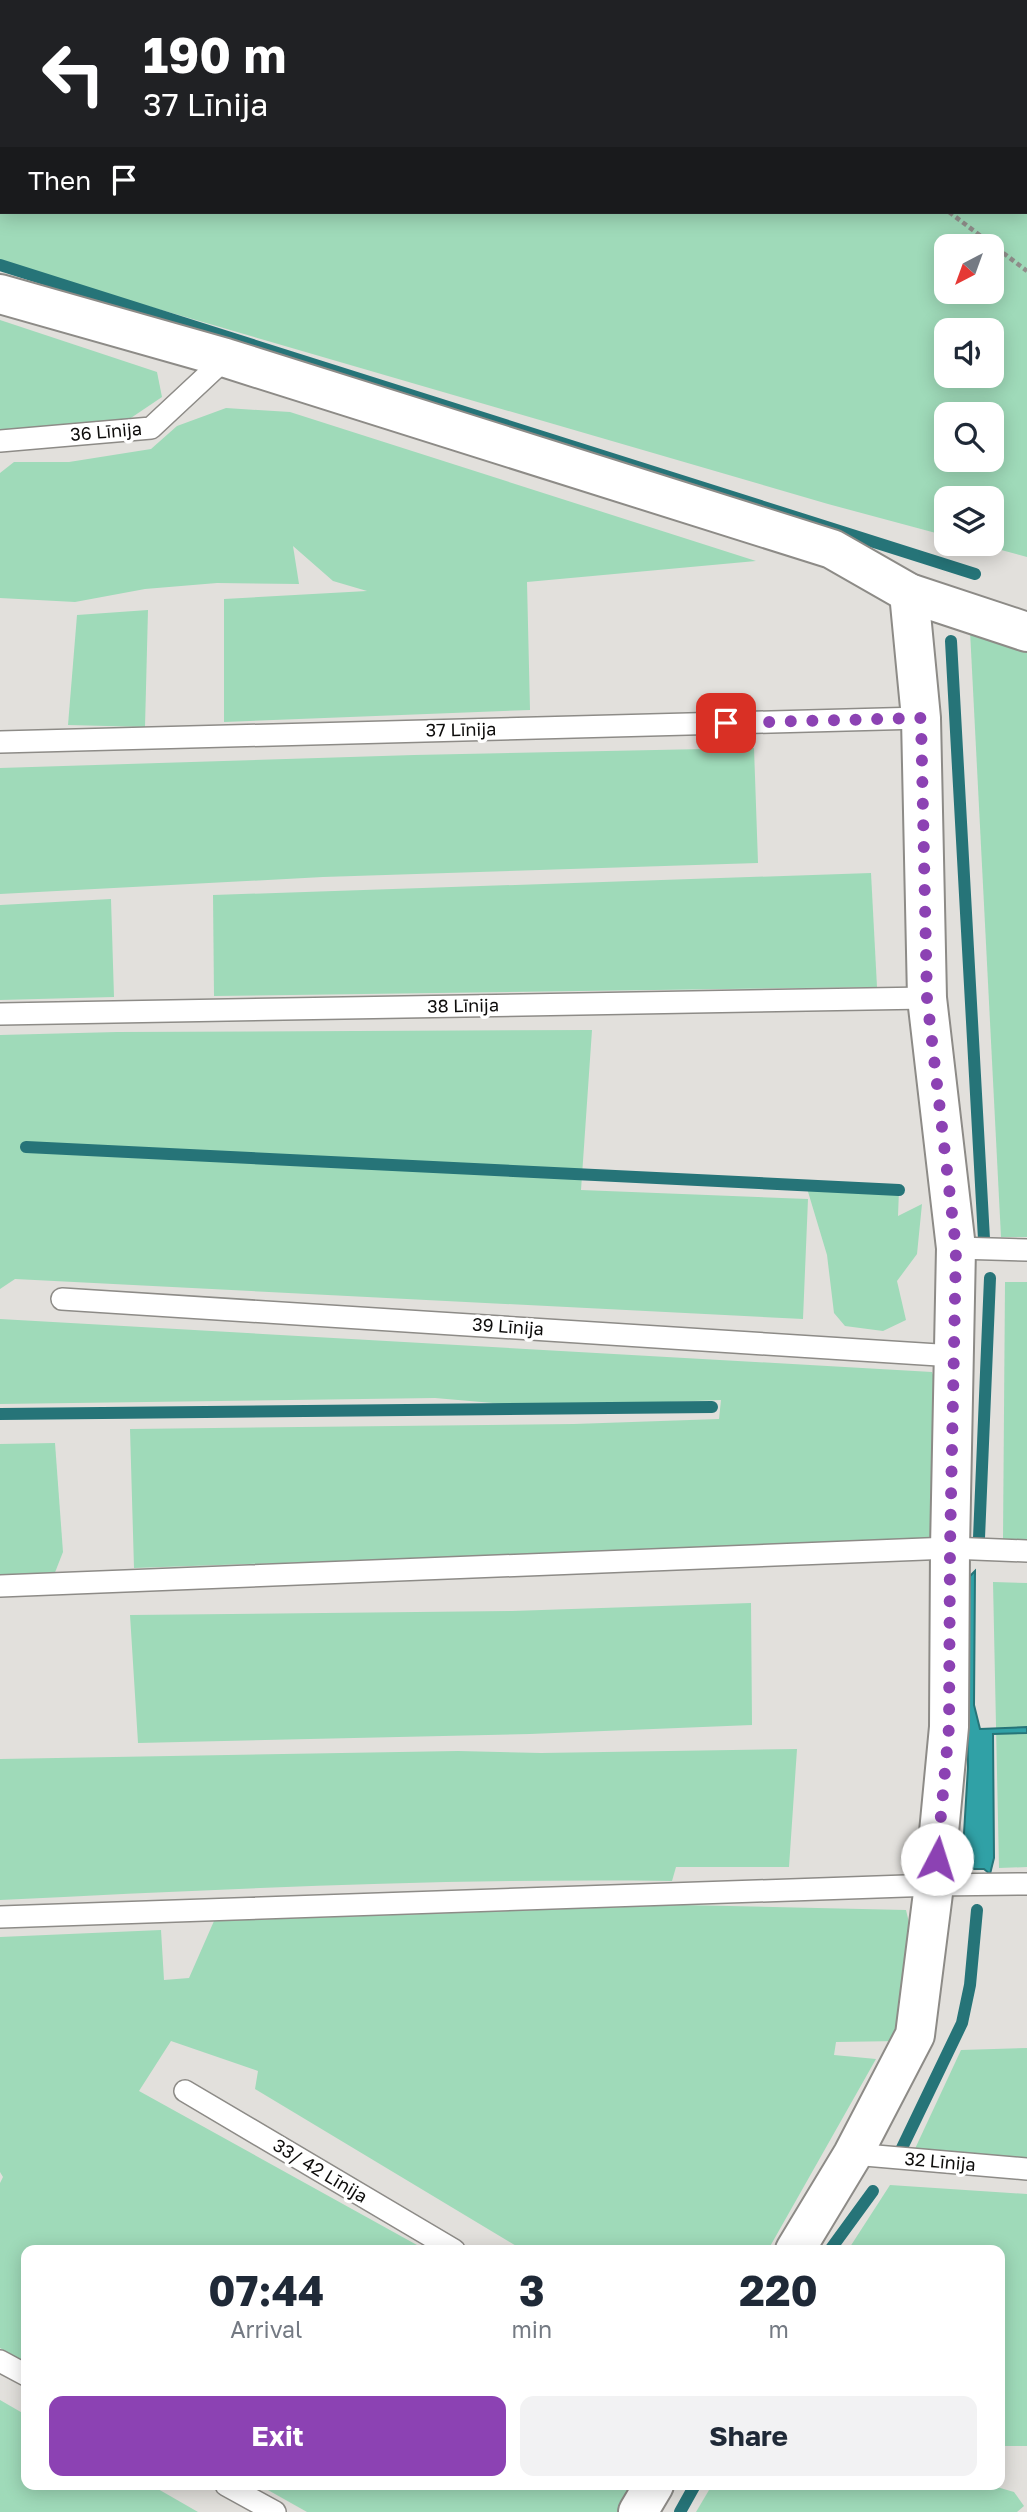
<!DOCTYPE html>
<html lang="en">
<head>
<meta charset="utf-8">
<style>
	body { margin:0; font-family:"Golos Text",sans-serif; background:#f2f2f3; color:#1f2937; height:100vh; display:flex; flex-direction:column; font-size:26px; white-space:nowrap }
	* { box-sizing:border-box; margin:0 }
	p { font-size:23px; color:#747a83 }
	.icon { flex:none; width:38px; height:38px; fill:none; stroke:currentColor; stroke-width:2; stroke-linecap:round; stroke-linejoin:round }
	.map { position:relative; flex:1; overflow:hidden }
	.panel { position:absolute; left:21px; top:2245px; width:984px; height:245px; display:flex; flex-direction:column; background:#fff; border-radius:14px; box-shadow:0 4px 18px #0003 }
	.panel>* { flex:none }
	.hud { position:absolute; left:0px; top:0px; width:1027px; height:214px; box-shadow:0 4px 18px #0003; background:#202124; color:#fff; overflow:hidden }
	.needle { width:46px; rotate:221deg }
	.buttons { position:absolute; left:934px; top:234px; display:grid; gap:14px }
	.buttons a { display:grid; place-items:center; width:70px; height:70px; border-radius:14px; background:#fff; box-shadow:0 4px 18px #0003; font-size:35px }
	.pin { position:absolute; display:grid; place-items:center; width:60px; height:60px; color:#fff; margin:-30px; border-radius:14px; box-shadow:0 4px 10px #0006 }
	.me { position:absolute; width:77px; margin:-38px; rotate:5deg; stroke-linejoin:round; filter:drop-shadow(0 0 5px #0008) }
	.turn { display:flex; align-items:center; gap:24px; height:147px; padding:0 28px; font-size:32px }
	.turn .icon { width:91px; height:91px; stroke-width:2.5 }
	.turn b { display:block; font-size:49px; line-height:60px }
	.then { display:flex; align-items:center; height:66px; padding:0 28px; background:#0003; gap:14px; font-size:26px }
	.eta { display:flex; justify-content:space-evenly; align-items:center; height:119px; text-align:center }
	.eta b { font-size:42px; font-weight:700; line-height:49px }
	.primary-button { display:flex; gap:14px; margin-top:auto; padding:14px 28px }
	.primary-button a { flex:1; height:80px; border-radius:14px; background:#8c42b3; color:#fff; font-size:28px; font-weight:700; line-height:80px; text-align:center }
	.primary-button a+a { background:#f2f2f3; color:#1f2937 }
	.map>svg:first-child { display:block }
	.green { fill:#9fdab9; fill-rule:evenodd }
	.water { fill:#30a1a6; stroke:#267478; stroke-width:2 }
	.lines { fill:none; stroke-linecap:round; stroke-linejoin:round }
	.stream { stroke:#267478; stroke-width:12 }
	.service-casing { stroke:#8d8b87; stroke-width:24 }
	.minor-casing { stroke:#8d8b87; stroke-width:42 }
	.path { stroke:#908e8b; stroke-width:4.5; stroke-dasharray:5 3.5; stroke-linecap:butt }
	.service { stroke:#fff; stroke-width:21 }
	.minor { stroke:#fff; stroke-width:38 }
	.route { stroke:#8c42b3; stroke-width:12; stroke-dasharray:0 21.6 }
	.labels { text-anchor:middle; stroke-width:7; stroke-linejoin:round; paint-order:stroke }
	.street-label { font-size:18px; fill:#0d0c0b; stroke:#fff }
</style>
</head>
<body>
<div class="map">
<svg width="1027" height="2512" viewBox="0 0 1027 2512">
	<rect width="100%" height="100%" fill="#e2e0dc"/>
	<g class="green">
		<path d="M0,0h1027v557l-48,-13h13v-45h-45v37l-119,-32 -828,-241zM2,2h1024v210h-1024zM947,247h45v45h-45zM947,331h45v45h-45zM947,415h45v45h-45z"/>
		<path d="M0,320l157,52 5,25 -46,31 -116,8z"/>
		<path d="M226,408l64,4 466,149 -229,21 3,128 -306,12v-123l143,-8 -34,-10 -40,-35 6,38 -82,-1 -72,6 -70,13 -75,-4v-125l14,-11h55l82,-13 26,-23z"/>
		<path d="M148,610l-3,117 -77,-2 9,-110z"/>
		<path d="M970,631l57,17v589h-26z"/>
		<path d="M754,748l4,115 -435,14 -323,17v-126l414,-13z"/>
		<path d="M871,873l6,114 -663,9 -1,-101z"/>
		<path d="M111,899l3,98 -114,3v-95z"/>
		<path d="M592,1030l-11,160 227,9 -5,120 -788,-40 -15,10v-254l117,-3z"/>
		<path d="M806,1185l93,5 -1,26 24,-12 -5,50 -20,27 9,39 -23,11 -38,-5 -11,-13 -7,-58z"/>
		<path d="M1005,1282h22v258l-24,-1z"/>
		<path d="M0,1319l932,53 5,14 -5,155 -798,27 -4,-139 444,-5 145,-5 2,-19 -184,7 -102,-9 -435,6z"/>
		<path d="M55,1443l8,109 -9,23 -54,1v-132z"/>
		<path d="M993,1582l34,1v284l-28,1z"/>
		<path d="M751,1603l1,122 -222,9 -392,9 -8,-128 382,-4z"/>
		<path d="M797,1749l-8,118h-113l-4,14c-224,-3 -448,8 -672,19v-141l458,-8 83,2z"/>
		<path d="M682,1905l224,5 9,38 -15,93 -64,1 -2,13 42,4 -108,191h-245l-268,-161 3,-18 -87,-30 -32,50 287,159h-400v113l-26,-15v-165l3,-6 -3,-5v-235l161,-7 3,50 25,-2 25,-57z"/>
		<path d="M1027,2048v114l-114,-9 48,-103z"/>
		<path d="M890,2185l137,9v252h-28v-196h-151z"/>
		<path d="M0,2400l26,15v70h125l47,27h-198z"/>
		<path d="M259,2485h376l-15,27h-313z"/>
		<path d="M712,2485h278l24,7 10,14 -7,6h-321z"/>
	</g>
	<path class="water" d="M975,1571l-1,134 6,24 47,-2v6l-34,1 1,124 -4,16 -6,-5h-10l-5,-4 -6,-15 5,-83 -2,-98 4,-93z"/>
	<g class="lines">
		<g class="stream">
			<path d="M0,265l975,309"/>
			<path d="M951,641l33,598"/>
			<path d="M26,1147l873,43"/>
			<path d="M0,1414l712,-7"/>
			<path d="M979,1538l11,-260"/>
			<path d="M900,2152l62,-129 8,-38 7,-75"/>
			<path d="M830,2250l43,-59"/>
			<path d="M680,2512l15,-27"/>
		</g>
		<g class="service-casing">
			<g id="service">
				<path d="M0,441l151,-13 75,-70"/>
				<path d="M0,742l921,-24"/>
				<path d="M0,1014l927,-16"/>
				<path d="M956,1248l71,2"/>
				<path d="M62,1299l892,57"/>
				<path d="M0,1586l950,-38 77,3"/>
				<path d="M0,1917l934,-32 93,-1"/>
				<path d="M185,2091l269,159"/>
				<path d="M853,2154l174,15"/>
				<path d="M0,2361l26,14"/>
				<path d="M226,2485l49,27"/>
			</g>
		</g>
		<g class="minor-casing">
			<g id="minor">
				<path d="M0,294l226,64 606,191 77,44 118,39"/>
				<path d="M795,2250l58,-96 62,-119 19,-150 15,-158 1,-179 6,-300 -29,-250 -6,-280 -12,-125"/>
				<path d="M638,2512l16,-27"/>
			</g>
		</g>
		<g class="path">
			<path d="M667,0l3,2"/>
			<path d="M949,212l78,59"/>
		</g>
		<use href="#service" class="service"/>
		<use href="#minor" class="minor"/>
	</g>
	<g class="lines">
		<path class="route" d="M726,723l195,-5 6,280 29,250 -6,300 -1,179 -12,132"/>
	</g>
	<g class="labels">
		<g class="street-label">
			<text transform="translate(106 432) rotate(-5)" y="6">36 Līnija</text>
			<text transform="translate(461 730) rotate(-1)" y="6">37 Līnija</text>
			<text transform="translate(463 1006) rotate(-1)" y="6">38 Līnija</text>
			<text transform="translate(508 1327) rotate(4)" y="6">39 Līnija</text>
			<text transform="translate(940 2162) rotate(5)" y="6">32 Līnija</text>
			<text transform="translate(320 2171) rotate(31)" y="6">33/ 42 Līnija</text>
		</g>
	</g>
</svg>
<div class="buttons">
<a><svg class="needle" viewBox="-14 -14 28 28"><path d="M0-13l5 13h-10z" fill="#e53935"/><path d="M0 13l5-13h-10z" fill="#747a83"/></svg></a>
<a><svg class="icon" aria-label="sound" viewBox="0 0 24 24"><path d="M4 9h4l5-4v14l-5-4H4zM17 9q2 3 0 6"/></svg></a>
<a><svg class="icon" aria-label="search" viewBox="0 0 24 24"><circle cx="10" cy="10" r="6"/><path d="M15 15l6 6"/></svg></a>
<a><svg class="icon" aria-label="layers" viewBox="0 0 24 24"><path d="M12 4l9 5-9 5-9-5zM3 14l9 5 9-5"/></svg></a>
</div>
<div class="pin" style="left:726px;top:723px;background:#d93025"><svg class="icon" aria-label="arrive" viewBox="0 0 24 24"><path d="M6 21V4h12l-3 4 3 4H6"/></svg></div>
<svg class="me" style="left:937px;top:1859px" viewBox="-20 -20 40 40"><circle r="19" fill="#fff"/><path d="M0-13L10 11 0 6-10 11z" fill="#8c42b3"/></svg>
<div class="hud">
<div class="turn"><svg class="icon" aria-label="left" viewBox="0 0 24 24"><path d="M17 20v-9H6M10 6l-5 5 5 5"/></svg><div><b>190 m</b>37 Līnija</div></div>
<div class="then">Then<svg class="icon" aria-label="arrive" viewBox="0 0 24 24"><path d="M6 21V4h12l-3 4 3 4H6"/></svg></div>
</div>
<section class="panel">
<div class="eta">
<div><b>07:44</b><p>Arrival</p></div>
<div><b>3</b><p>min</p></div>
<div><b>220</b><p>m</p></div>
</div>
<div class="primary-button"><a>Exit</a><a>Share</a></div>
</section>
</div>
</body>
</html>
